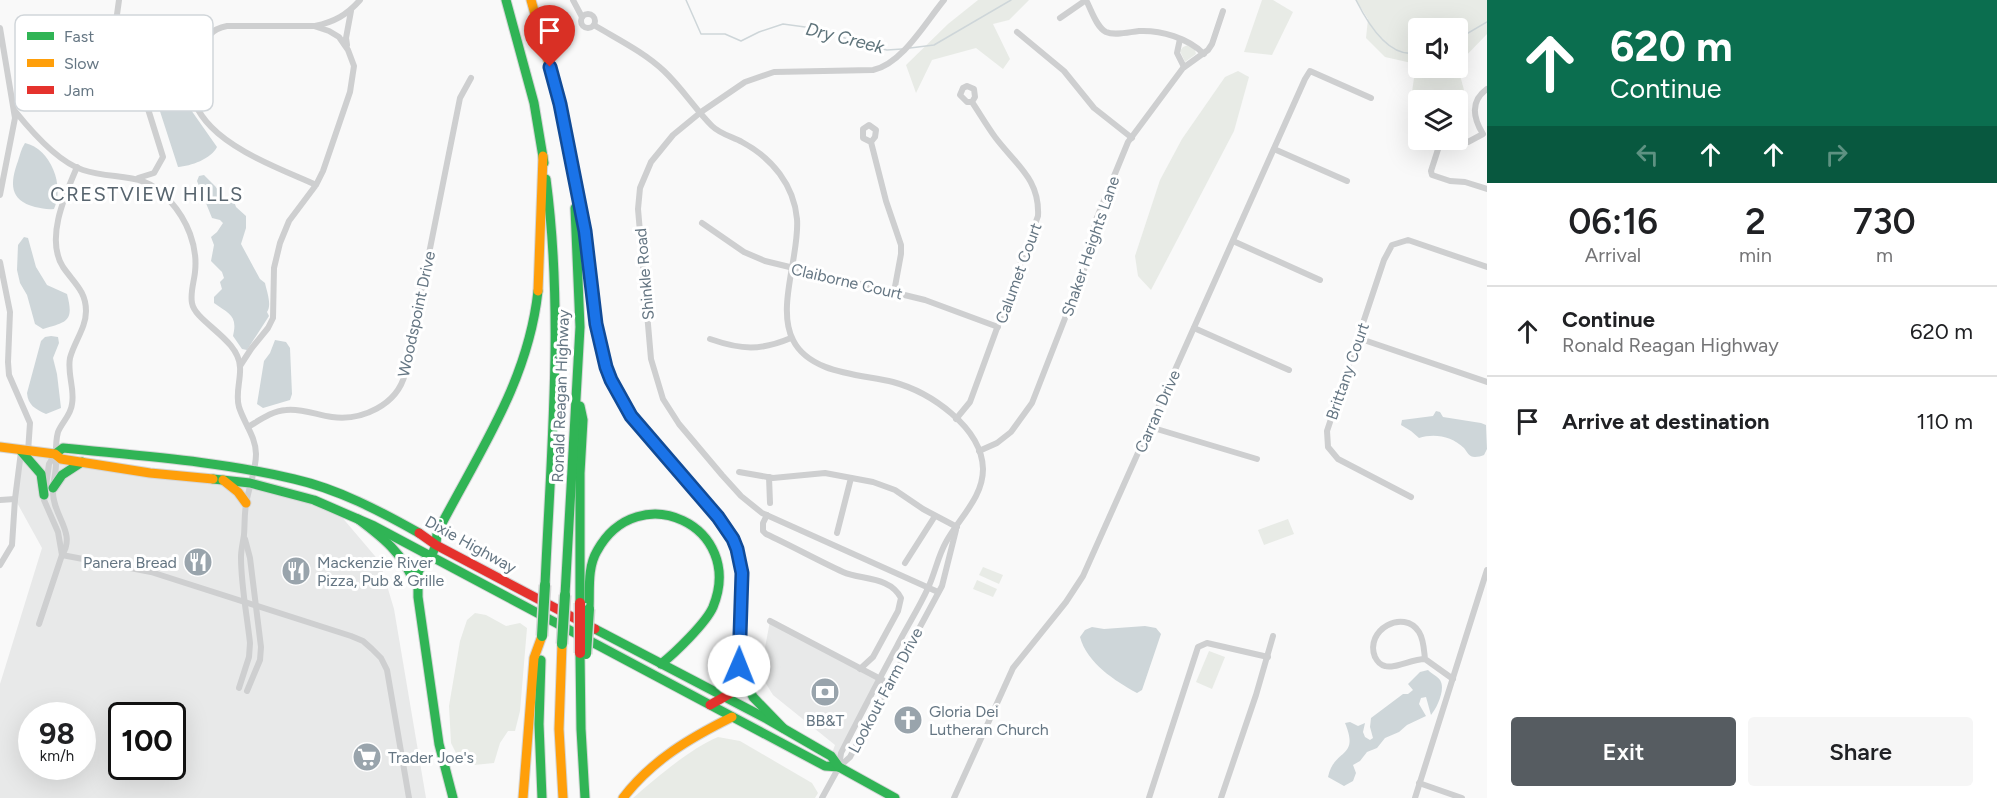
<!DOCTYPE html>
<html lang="en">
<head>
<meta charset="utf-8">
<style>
	body { margin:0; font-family:Figtree,sans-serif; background:#f6f6f6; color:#202124; height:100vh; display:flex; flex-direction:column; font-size:22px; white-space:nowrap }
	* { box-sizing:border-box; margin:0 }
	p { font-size:20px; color:#757577 }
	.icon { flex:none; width:33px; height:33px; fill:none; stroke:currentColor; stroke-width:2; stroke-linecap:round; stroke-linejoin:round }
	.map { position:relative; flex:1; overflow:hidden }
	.side { display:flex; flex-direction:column; background:#fff; width:510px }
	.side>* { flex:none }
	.guide { background:#0b6e4f; color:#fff; overflow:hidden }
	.tools { position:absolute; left:1408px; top:18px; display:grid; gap:12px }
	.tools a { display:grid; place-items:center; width:60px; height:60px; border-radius:6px; background:#fff; box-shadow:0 6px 24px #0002; font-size:30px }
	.speed { position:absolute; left:18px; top:702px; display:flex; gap:12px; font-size:30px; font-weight:700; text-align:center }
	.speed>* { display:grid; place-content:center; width:78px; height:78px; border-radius:50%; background:#fff; box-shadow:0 6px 24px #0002; line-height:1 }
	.speed small { font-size:15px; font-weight:400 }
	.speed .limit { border:3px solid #111; border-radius:9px; background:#fff; color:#111 }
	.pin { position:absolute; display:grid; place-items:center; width:51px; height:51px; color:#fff; margin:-62px -26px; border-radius:50% 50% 50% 0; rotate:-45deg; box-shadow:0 0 6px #0007 }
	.pin .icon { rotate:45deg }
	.me { position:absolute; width:66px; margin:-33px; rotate:1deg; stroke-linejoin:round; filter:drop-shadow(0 0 4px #0008) }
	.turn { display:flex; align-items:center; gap:21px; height:126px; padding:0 24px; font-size:27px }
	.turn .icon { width:78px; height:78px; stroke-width:2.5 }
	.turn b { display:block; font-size:42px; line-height:51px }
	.lanes { display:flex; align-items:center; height:57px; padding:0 24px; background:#0003; justify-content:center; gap:30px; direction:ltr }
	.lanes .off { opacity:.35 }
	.eta { display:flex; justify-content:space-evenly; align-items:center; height:102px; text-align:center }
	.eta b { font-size:36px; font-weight:600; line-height:42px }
	.button { display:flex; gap:12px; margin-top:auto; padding:12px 24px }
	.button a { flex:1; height:69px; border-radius:6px; background:#565c61; color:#fff; font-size:24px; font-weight:600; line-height:69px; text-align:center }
	.button a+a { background:#f6f6f6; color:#202124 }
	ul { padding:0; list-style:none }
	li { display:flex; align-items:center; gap:18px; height:90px; padding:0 24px; border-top:2px solid #e0e0e0 }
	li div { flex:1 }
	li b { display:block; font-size:22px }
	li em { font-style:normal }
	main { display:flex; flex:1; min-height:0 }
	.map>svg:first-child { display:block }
	.built { fill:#e8e9e9; fill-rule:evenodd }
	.green { fill:#e8ebe6 }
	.water { fill:#ced6d9 }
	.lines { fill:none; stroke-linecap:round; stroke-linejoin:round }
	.stream { stroke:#ced6d9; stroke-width:1.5 }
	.fast-casing { stroke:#d5d6d7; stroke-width:11 }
	.slow-casing { stroke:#d5d6d7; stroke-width:11 }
	.jam-casing { stroke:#d5d6d7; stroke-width:11 }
	.street { stroke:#cecfd0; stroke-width:6 }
	.fast { stroke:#30b455; stroke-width:9 }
	.slow { stroke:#ff9f0a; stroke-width:9 }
	.jam { stroke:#e5322d; stroke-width:9 }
	.fast-bridge-casing { stroke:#d5d6d6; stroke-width:13; stroke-linecap:butt }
	.jam-bridge-casing { stroke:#d5d6d6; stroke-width:13; stroke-linecap:butt }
	.fast-bridge { stroke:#30b455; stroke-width:10 }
	.jam-bridge { stroke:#e5322d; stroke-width:10 }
	.route-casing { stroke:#114b97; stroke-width:15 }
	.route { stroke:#1a73e8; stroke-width:10 }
	.labels { text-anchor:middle; stroke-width:6; stroke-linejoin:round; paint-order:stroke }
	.street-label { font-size:16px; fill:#657683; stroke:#fff }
	.poi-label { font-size:16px; fill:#657683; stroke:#fff; text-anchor:start }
	.water-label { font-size:18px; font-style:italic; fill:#60757c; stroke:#fff }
	.quarter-label { font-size:20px; letter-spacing:1.5px; fill:#57646e; stroke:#fff }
	.key { fill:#fff; stroke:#d1d6da; stroke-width:1.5 }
	.key-label { font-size:16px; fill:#657683 }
</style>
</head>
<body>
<main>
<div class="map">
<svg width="1487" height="798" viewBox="0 0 1487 798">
	<rect width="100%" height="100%" fill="#f9f9f9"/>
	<g class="built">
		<path d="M21,451l40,8 189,24 85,26 45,53 14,47 32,189h-426v-114l42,-136 -27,-49zM32,716h50v50h-50zM122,716h50v50h-50z"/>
		<path d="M770,621l109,57 -38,74 -2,15 -8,-11 4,-11 -62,-50 -13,-21z"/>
	</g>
	<g class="green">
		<path d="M978,0h51l-20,20 -16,4 17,35 -7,10 -27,-21 -44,12 -16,33 -10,-28 42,-41z"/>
		<path d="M1262,0h11l20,12 -21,43 -28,-3z"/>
		<path d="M1356,0h131v34l-29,30v-36h-39v40h39l9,33 -56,-2 5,-35 -31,-7 -19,-19 2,-19z"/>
		<path d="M1188,45l7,5 1,4 -11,8 -5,-11 3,-4z"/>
		<path d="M1238,71l11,6 -15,54 -83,159 -13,-14 -3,-20 25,-76 22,-41 43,-62z"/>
		<path d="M1288,519l6,15 -30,11 -6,-15z"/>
		<path d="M983,567l20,8 -4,9 -20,-9z"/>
		<path d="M977,580l20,9 -4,8 -20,-8z"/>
		<path d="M475,613l11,2 20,11 14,-3 7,5 -7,83 -5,20h-7l-8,12 -6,20 -20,2 -14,-4 -9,-18 -2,-37 11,-65 7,-21z"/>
		<path d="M1209,651l16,6 -13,32 -16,-7z"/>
		<path d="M718,737l22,4 72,42 6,10 -3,5h-182c23,-20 58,-50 85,-61z"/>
	</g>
	<g class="water">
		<path d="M149,31l6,14 12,9 11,-2 -5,9 11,39 33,47c-6,12 -26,19 -39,20l-22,-68 3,-3 -1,-7 -6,-9 6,-9 -1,-8 -15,-5z"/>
		<path d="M25,143c26,6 40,43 29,66 -7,1 -12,-1 -19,-2 -26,-7 -25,-24 -17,-46 2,-6 3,-12 7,-18z"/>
		<path d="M204,175l11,11 12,16 7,-1 2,6 10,9v12l-5,16 19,35 5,4c2,9 7,22 2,29l2,4 -22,34 -5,-1 -9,-13c5,-21 -4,-22 -19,-33v-6l8,-8 -2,-7 4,-4 -2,-6 -11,-11 3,-16 -3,-8 6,-5 6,-9 -3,-3 -8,-2 -15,-37 2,-5z"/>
		<path d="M24,237l4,1 8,29 11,18 20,9c7,27 1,28 -24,35l-8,-5 -8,-29 -7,-12 -3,-13 1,-25z"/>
		<path d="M51,336l7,1 1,6 -6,15 4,16 4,34 -15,6c-11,-5 -18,-9 -19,-21l14,-52 4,-4z"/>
		<path d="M275,340l11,2 4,6 2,46 -2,6 -27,8 -6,-4 7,-43 6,-8z"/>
		<path d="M1436,411l4,1 3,5 38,6 5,2 1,24 -3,6c-2,1 -7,2 -9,2 -6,0 -8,-5 -11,-9 -12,-12 -30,-15 -45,-10l-8,-7 -10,-6 1,-5 31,-4z"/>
		<path d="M1145,626l11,2 5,6 -19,56 -5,3c-22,-12 -50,-30 -57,-56l5,-7 7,-3 12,2z"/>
		<path d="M1428,670c3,3 10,7 12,10 6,9 -3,28 -9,35l-5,-18 -5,1 -2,6 7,12 -19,9 -8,7 -14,6 -8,10 -10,4 -7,9 -7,4 3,8 -3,8 -9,5 -16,-9c6,-29 32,-18 17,-54l5,-1 8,4 7,-3 -2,9 2,5 5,3 3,-2 -3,-11 1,-9 32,-24h5l5,-4 -5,-6 12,-12z"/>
	</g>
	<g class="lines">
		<g class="stream">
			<path d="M686,0l15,34h24l16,7 18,-9 24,-8 44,6 29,13 31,7 15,-1"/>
			<path d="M1356,0c11,22 34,61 63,52"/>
			<path d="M1458,39l29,-17"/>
			<path d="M910,48l24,-3 77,-45"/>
		</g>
		<g class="fast-casing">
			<g id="fast">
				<path d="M506,0l28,103 10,60"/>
				<path d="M570,161c5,24 11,47 15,71 8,49 7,102 26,148 21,49 71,96 106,136"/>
				<path d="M580,406l3,14 -3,53v130"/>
				<path d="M21,451l20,23 3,21"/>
				<path d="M55,454l8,-6c77,8 155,13 231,31 44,10 86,32 125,54"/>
				<path d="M213,479l37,4 64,17 60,26 451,240 14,1"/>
				<path d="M53,488l9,-13 20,-13"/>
				<path d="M358,519c24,18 46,35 56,64"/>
				<path d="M545,585c6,-135 19,-271 1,-406"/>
				<path d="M565,595l15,-268 -5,-119"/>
				<path d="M589,609c1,-19 -2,-41 8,-58 41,-75 149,-25 116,56 -7,16 -38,46 -52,57"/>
				<path d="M595,629l172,90 64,37 8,11 56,31"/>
				<path d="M580,653l1,76 4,69"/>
				<path d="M541,660l-2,64 3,74"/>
				<path d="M740,668l13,29 30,31"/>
				<path d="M453,798l-14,-54 -21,-147v-25l6,-11 7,-4 5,-12 1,-12c41,-80 91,-150 101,-242"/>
			</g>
		</g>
		<g class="slow-casing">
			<g id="slow">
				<path d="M531,0l25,89 15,77"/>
				<path d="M538,291l5,-135"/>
				<path d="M0,447l55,7 6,5 89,14 63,6"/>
				<path d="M223,480l15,12 8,11"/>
				<path d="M562,644l-3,85 4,69"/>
				<path d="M523,798l11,-140 8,-22"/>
				<path d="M623,798c29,-38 67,-60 109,-81"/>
			</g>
		</g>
		<g class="jam-casing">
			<g id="jam">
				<path d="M419,533l17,12 159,84"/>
				<path d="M710,705l21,-12 7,-14 4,-105 -9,-35 -16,-23"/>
			</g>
		</g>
		<g class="street">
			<path d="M119,0l-4,29 3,21 4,13 26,46 15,48 -9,16 -16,5"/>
			<path d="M573,0l9,17"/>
			<circle cx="588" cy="21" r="7"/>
			<path d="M1060,18l26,-18c5,9 10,27 20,32 9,4 23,0 33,-1 22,-1 49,7 65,23"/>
			<path d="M594,25c23,14 50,27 70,46 18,17 31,38 48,55 8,8 21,11 30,16 30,16 52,43 55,77 3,35 -21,89 -4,121 17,34 67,34 100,42 37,10 89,45 90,87 0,29 -24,49 -37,73 -8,14 -11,31 -18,46 -9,20 -22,40 -32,60 -19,35 -37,70 -55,105l-2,14 -17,31"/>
			<path d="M315,26c19,-4 32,-11 45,-26"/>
			<path d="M0,28l15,90 -15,77"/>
			<path d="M1017,32l47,39 30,37 38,30"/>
			<path d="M1180,39l-3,14 7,14"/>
			<path d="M347,45l-1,-7 5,-27"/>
			<path d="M15,111c16,20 43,51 68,59 34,11 61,0 87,31 17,19 28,45 25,71 -1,10 -5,21 -3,31 3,19 47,36 48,64 1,13 -5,27 -1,40 5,16 17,30 17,47 0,15 -6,30 -9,45 -3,12 -2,24 -3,36 -1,7 -3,15 -3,22 0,29 6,58 9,86l-1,14 -10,31"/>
			<path d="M1441,140l-10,31 1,4 18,6 15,1 22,7"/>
			<path d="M1452,140l16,2 15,-8c-10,-16 -13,-33 4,-45"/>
			<path d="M871,142l-8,-4v-9l6,-4 7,5 -1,7 -4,5 15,59 15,44v9l-7,38"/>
			<path d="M1274,149l73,32"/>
			<path d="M702,223l42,29 21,9 160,39 73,27"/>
			<path d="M1233,241l87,39"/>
			<path d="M0,262l10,50 -2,50 1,13 21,48 -2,29"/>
			<path d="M1194,328l95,42"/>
			<path d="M1358,338l129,44"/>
			<path d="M710,339c32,11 50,12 81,-1"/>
			<path d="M240,366l11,-17 17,-21 5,-10 1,-50 6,-25 9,-22 27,-36 7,-14 27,-79 4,-26 -6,-16 -9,-13 -10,-6 -15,-5h-87c-19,3 -23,17 -30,32 -31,72 71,105 119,127"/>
			<path d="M956,419l14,-17 68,-186c2,-37 -22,-51 -43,-79 -8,-11 -15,-23 -23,-35l3,-5 -1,-8 -7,-3 -4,2 -3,7 7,7h5"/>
			<path d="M248,427c12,-7 24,-16 38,-17 15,-2 31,5 46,7 30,4 65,-12 73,-43l55,-276 11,-20"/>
			<path d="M1150,427l107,32"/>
			<path d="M979,451l18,-8 14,-11 21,-29 53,-136 11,-47 32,-78 55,-74 25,-18 4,-6 11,-33"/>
			<path d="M55,454l-6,10 -5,36 14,32 4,23"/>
			<path d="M739,472l34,6 52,-5 48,9 22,8 28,19 34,18"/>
			<path d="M769,477l1,26"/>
			<path d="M1411,497l-73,-38 -10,-12 -1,-16 57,-171 8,-15 16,-5 79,27"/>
			<path d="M0,500l15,-1"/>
			<path d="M767,515l-4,8v8l3,3c26,12 51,26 77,38 18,8 47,4 58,26l-3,13 -25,46 -13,12"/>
			<path d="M837,533l14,-55"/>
			<path d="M245,539l5,19 11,89 -1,13 -13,31"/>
			<path d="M62,555l89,17 200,64 12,5 9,8 9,9 6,12 22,128"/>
			<path d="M905,563l30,-47"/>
			<path d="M0,565l12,-20 3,-46 6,-47"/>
			<path d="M938,592l-176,-79 -21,-17 -19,-21 -43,-51 -16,-25 -12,-40 -13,-150 2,-21 11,-26 22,-27 28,-23 44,-30 29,-10 99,-2c29,-6 52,-47 71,-70"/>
			<path d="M770,621l120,63"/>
			<path d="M39,624l23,-69c15,-22 -10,-40 -9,-64 0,-9 3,-18 3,-27 0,-11 -1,-21 2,-32 4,-10 13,-17 14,-28 3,-15 -5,-30 -2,-46 4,-16 16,-30 16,-47 0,-20 -12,-28 -23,-44 -18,-28 2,-72 14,-100"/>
			<path d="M1425,659c-13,0 -31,10 -40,7 -5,-1 -8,-5 -10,-9 -11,-27 29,-49 44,-25 5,8 5,19 6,27l28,20"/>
			<path d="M839,767l11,-10 92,-171 14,-56"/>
			<path d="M1419,783l43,15"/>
			<path d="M954,798l59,-130 53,-66 17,-26 222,-497 5,-8 61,27"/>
			<path d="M1149,798l49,-151 9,-4 61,14"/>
			<path d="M1221,798l35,-103 17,-59"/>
			<path d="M1415,798l72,-228"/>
		</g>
		<use href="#fast" class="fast"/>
		<use href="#slow" class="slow"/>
		<use href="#jam" class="jam"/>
		<g class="fast-bridge-casing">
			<g id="fast-bridge">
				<path d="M542,636l3,-51"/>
				<path d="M562,644l3,-49"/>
				<path d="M586,654l3,-45"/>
			</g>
		</g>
		<g class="jam-bridge-casing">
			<path id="jam-bridge" d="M580,603v50"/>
		</g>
		<use href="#fast-bridge" class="fast-bridge"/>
		<use href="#jam-bridge" class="jam-bridge"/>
	</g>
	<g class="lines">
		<g class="route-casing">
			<path id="route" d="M550,67l10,37 25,127 11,93 10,43 5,13 20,36 87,101 15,22 4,10 5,24 -3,93"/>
		</g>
		<use href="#route" class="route"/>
	</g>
	<defs>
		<g id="restaurant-disc" transform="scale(1.5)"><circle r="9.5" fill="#99a4ac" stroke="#fff"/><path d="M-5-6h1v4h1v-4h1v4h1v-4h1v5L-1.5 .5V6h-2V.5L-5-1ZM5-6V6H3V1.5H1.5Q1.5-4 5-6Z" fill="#fff"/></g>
		<g id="bank-disc" transform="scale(1.5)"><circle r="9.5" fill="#99a4ac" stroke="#fff"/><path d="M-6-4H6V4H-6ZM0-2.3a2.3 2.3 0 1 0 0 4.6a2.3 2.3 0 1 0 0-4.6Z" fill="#fff"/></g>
		<g id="church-disc" transform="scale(1.5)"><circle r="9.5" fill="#99a4ac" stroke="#fff"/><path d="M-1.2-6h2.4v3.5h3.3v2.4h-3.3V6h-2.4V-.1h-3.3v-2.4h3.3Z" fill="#fff"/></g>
		<g id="supermarket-disc" transform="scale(1.5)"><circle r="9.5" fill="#99a4ac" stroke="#fff"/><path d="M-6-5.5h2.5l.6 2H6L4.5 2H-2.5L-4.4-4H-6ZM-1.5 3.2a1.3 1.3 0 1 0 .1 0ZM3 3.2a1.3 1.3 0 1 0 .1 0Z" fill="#fff"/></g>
	</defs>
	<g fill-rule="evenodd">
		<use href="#restaurant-disc" x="198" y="562"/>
		<use href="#restaurant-disc" x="296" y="571"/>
		<use href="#bank-disc" x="825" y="692"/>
		<use href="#church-disc" x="908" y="720"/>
		<use href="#supermarket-disc" x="367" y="757"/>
	</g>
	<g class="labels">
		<g class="street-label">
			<text transform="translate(1090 246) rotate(-71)" y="6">Shaker Heights Lane</text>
			<text transform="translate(1018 273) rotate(-70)" y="6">Calumet Court</text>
			<text transform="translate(644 274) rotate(-95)" y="6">Shinkle Road</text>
			<text transform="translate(847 281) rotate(13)" y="6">Claiborne Court</text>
			<text transform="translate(416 314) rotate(-78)" y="6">Woodspoint Drive</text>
			<text transform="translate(1347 371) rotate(-71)" y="6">Brittany Court</text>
			<text transform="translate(560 396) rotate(-88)" y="6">Ronald Reagan Highway</text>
			<text transform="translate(1157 411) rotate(-66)" y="6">Carran Drive</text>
			<text transform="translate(471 544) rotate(29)" y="6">Dixie Highway</text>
			<text transform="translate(885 690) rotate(-62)" y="6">Lookout Farm Drive</text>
		</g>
		<g class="poi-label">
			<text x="177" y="568" text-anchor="end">Panera Bread</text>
			<text x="317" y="568">Mackenzie River<tspan x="317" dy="18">Pizza, Pub &amp; Grille</tspan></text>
			<text x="929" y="717">Gloria Dei<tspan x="929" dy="18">Lutheran Church</tspan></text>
			<text x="825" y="726" text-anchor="middle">BB&amp;T</text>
			<text x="388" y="763">Trader Joe's</text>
		</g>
		<g class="water-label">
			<text transform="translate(845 38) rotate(14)" y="6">Dry Creek</text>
		</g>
		<g class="quarter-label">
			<text x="147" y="201">CRESTVIEW HILLS</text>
		</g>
	</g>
	<rect x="15" y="15" width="198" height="96" rx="9" class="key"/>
	<rect x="27" y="32" width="27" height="8" fill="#30b455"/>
	<rect x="27" y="59" width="27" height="8" fill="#ff9f0a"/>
	<rect x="27" y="86" width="27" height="8" fill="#e5322d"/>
	<g class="key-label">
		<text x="64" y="42">Fast</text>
		<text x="64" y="69">Slow</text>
		<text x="64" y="96">Jam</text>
	</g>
</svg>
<div class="tools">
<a><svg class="icon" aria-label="sound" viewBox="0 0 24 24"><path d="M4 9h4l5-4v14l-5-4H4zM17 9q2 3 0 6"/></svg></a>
<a><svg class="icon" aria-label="layers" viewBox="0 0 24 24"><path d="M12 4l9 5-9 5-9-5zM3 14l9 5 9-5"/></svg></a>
</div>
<div class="speed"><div>98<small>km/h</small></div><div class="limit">100</div></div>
<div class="pin" style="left:550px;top:67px;background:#d93025"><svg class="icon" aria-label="arrive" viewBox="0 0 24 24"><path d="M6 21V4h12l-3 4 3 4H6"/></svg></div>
<svg class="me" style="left:739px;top:666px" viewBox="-20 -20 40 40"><circle r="19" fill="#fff"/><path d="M0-13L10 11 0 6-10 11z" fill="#1a73e8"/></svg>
</div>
<section class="side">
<div class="guide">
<div class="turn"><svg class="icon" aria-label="ahead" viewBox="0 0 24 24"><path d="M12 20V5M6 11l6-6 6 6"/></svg><div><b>620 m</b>Continue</div></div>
<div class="lanes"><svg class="icon off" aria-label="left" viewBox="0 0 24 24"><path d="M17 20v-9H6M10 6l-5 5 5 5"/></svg><svg class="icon" aria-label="ahead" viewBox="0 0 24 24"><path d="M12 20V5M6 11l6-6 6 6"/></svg><svg class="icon" aria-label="ahead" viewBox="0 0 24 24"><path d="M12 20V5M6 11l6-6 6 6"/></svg><svg class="icon off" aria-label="right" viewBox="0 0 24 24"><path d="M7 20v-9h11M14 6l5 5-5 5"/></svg></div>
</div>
<div class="eta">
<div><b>06:16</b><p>Arrival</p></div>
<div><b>2</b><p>min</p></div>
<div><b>730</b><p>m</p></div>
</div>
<ul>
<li><svg class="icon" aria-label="ahead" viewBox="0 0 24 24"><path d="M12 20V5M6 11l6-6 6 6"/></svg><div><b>Continue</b><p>Ronald Reagan Highway</p></div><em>620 m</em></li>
<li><svg class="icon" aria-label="arrive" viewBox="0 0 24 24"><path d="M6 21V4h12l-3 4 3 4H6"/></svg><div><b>Arrive at destination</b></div><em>110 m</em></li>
</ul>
<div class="button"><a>Exit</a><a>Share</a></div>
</section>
</main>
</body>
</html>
